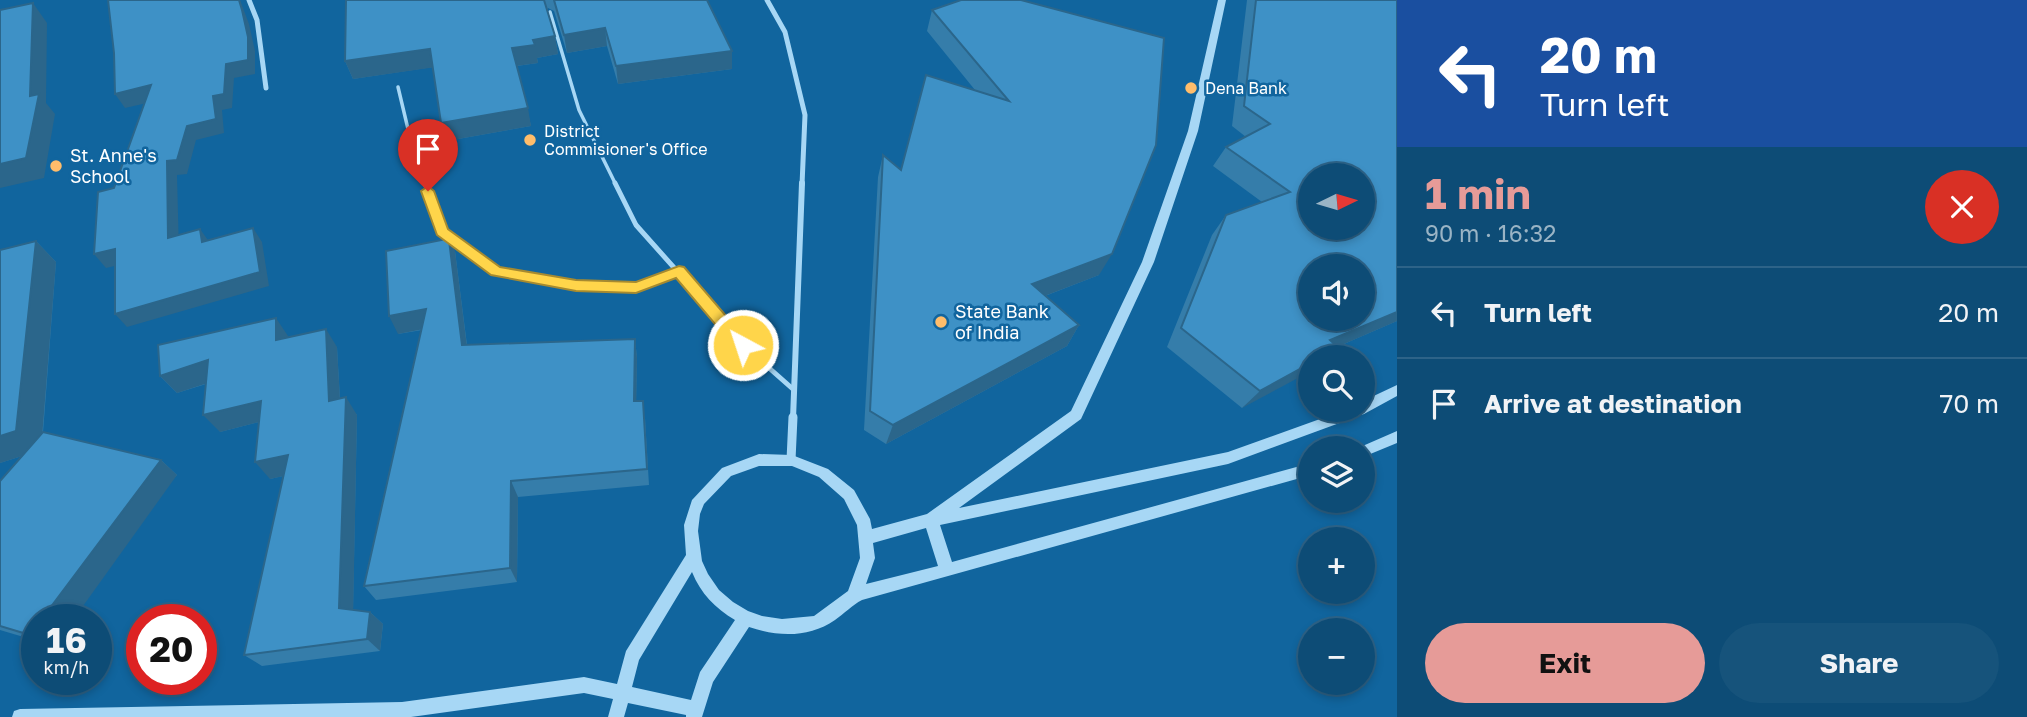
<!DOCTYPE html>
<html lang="en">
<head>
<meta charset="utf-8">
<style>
	body { margin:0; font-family:"Golos Text",sans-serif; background:#16537b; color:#f1f3f6; height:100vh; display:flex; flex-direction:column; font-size:26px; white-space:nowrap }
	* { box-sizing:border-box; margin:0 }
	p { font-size:23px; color:#9ab4c5 }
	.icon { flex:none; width:38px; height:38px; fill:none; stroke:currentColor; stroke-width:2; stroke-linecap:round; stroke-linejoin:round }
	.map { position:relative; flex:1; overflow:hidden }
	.panel { display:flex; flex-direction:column; background:#0d4c76; width:630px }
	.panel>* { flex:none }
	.banner { background:#1a4fa0; color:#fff; overflow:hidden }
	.needle { width:46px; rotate:85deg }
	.buttons { position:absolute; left:1298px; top:163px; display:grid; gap:14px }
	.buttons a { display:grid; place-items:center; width:77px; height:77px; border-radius:50%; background:#0d4c76; box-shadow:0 4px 10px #0003,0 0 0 2px #2d6388; font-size:35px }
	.speed { position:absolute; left:21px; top:604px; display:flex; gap:14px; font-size:35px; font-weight:700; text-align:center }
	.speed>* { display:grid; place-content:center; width:91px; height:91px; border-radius:50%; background:#0d4c76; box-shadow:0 4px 10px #0003,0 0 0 2px #2d6388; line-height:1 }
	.speed small { font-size:18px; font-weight:400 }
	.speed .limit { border:10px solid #d22; background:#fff; color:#111 }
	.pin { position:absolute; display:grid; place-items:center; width:60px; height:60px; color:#fff; margin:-72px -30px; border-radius:50% 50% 50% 0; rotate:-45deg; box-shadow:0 0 7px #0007 }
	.pin .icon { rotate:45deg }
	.me { position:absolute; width:77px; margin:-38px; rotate:320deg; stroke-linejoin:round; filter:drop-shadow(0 0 5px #0008) }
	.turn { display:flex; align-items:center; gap:24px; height:147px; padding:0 28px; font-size:32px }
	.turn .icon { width:91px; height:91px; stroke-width:2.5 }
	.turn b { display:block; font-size:49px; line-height:60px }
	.round { display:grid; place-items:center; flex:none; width:74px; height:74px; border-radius:37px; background:#16537b }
	.headline { display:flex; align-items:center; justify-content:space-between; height:119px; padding:0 28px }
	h1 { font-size:42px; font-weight:700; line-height:52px; color:#e69b98 }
	.primary-button { display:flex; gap:14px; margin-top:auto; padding:14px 28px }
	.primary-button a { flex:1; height:80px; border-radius:42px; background:#e69b98; color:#111; font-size:28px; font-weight:700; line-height:80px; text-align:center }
	.primary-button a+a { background:#16537b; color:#f1f3f6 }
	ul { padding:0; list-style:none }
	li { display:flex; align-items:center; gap:21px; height:91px; padding:0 28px; border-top:2px solid #2d6388 }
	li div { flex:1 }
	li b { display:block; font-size:26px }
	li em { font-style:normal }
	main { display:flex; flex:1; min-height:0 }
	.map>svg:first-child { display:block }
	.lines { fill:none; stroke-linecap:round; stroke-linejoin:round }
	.service-far1 { stroke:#a7d7f5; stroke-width:3.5 }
	.service { stroke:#a7d7f5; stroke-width:5 }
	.minor-far2 { stroke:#a7d7f5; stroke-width:5 }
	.minor-far1 { stroke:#a7d7f5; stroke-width:6 }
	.minor { stroke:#a7d7f5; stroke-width:9 }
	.tertiary { fill:#a7d7f5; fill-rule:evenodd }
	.wall { fill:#357daa }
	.shaded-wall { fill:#2b668b }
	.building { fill:#3e91c6; stroke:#2b668b; stroke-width:2; fill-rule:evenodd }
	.route { fill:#ffd54a; stroke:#a68a30; stroke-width:2 }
	.poi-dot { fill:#ffbd6b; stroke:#11659e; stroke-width:2.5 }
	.labels { text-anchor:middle; stroke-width:5; stroke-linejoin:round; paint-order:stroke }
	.far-poi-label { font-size:16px; fill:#fff; stroke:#11659e; text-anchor:start }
	.poi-label { font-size:18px; fill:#fff; stroke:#11659e; text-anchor:start }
</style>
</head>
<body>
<main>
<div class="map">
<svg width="1397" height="717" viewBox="0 0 1397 717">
	<rect width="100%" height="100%" fill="#11659e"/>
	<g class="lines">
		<g class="service-far1">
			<path d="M550,12l29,98 37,75"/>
			<path d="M398,87l15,63 12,35"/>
		</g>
		<g class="service">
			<path d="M425,183l17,48 54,41 80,14 60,1 43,-16"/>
			<path d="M615,183l21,42 107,120 51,45"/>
		</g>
		<g class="minor-far2">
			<path d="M249,0l8,20 9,68"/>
			<path d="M767,0l18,32 20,83 -3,70"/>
		</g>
		<path class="minor-far1" d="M793,419l9,-236"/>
		<path class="minor" d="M791,460l2,-43"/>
		<g class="tertiary">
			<path d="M1218,0h8l-28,131 -44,131 -73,157 -122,89 269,-56 117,-42h18v-9l34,-16v11l-33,18 -136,50 -288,61 12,37 359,-99v12l-449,125c-10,5 -18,14 -27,20 -26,18 -57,17 -86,7l-36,55 -11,35h-16v-2l-58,-12 -4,14h-16l5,-18 -29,-6 -173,24h-399l2,-6 6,-2 382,-7 182,-25 33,7 9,-33 60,-96 -2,-30 8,-25 30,-32 37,-14 33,1 36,14 26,21 16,29 2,10 55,-15 144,-103 71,-149 46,-131zM759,466h33l27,11 25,22 13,26 3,33 -12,33 -34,25 -32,3 -20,-3 -14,-5 -15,-9 -14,-12 -11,-16 -6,-13 -4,-30 2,-17 4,-10 27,-28zM926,528l12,38 -72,18 9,-26 -2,-15zM692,572c9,22 23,36 43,48l-35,52 -9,28 -59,-13 7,-27z"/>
			<path d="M1397,431v12l-34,14v-9h-5z"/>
		</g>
	</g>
	<g class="wall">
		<path d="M346,0h361l25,51v18l-114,15 -11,-38 -40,7 -13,-42 -6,-3 -1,2 8,26 3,18 -21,4 1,5 -21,3 14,60 -84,15 -6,-18 -8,-56 -80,12 -8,-18z"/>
		<path d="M961,0l138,275 -54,21 34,29 -12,21 -181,98 -22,-14 14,-253 5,-22 18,15 74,-80 -48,-59 5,-21z"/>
		<path d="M1247,0h150v321l-60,26 2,1 -10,9h-18l-69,51 -75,-61 45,-112 14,-20 36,-13 -49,-36 13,-19 20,-10 -14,-11z"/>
		<path d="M36,241l20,21 -13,170 118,28 16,15 -140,145v21l-37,-11v-149l22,-25 -22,7v-213z"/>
		<path d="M455,251l12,94 168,-6 2,19 -1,43 9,17 4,67 -131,12 -1,85 -141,18 -12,-14 58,-256 -24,4z"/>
		<path d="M288,336v1l49,10 3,52 17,16 -4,195 17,2 13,12 -3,27 -118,15 -18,-11 39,-179 -13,3 -11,-57 -39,10 -14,-48 -29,9 -17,-17z"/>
	</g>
	<g class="shaded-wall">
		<path d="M239,0h1l9,24 6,27v23l-21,4 -2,30 -10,2 2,23 -28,7 -9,34 -10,1 2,77 -11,-14 -1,-77 20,-35 26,-30 13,-32z"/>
		<path d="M33,3l14,20 -1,80 9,11 -11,64 -44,10v-24l30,-68z"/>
		<path d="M605,28l2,18 -40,7 -3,-18z"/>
		<path d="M555,36l3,18 -21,4 1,5 -22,3 -4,-18 21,-8z"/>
		<path d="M430,49l6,18 -83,12 -8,-18z"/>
		<path d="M732,51v18l-114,15 -2,-18z"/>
		<path d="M151,85l9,15 -35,8 -10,-14z"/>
		<path d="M528,108l3,18 -84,15 -6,-18z"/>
		<path d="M253,228l9,14 7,44 -142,41 -12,-13z"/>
		<path d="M200,229l10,14 -8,-1z"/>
		<path d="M448,232l7,19 14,112 -7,-18z"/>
		<path d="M36,241l20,21 -15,188 -41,13v-27z"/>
		<path d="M115,249l12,14 -21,5 -12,-14z"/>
		<path d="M1112,254l-13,21 -78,30 11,-21z"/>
		<path d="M426,309l8,18 -36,7 -9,-18z"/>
		<path d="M1397,312v9l-83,36 16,-17z"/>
		<path d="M276,318l12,18 1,23 -13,-19z"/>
		<path d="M1079,325l-12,21 -181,98 7,-19z"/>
		<path d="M326,329l11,18 4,71 -12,-17z"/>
		<path d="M635,339l2,19 -1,61 -2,-18z"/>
		<path d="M1339,348l-10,9h-7z"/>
		<path d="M208,360l15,18 -46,15 -17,-17z"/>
		<path d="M1311,363v8l-69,37 18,-17z"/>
		<path d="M346,397l11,18 -4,206 -14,-13z"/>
		<path d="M261,401l14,17 -55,14 -17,-17z"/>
		<path d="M288,455l14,17 -32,7 -15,-17z"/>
		<path d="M161,460l16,15 -104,145h-32z"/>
		<path d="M511,481l7,16 -1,85 -7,-14z"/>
		<path d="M370,612l13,12 -3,27 -13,-12z"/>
		<path d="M37,625v13l-7,-3z"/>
	</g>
	<g class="building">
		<path d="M108,0h131l3,10 6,27v23l-22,4 -2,30 -11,2 3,23 -29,7 -10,34 -10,1 1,77 32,-9 2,13 51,-14 7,44 -145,42v-65l-21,5 4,-62 16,-4 37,-103 -36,9 -1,-41z"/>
		<path d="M346,0h198l11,36 -22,4 2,5 -23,3 16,60 -87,15 -11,-74 -85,12z"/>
		<path d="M554,0h153l25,51 -116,15 -11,-38 -41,7z"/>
		<path d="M961,0h60l143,38 -8,107 -44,109 -80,30 47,41 -186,100 -23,-14 13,-256 18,15 25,-95 83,26 -77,-91z"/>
		<path d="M1256,0h141v312l-67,28 9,8 -17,9h-11v6l-51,28 -79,-63 45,-113 64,-23 -64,-45 44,-23 -26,-18zM1311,175h52v53h-52zM1311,266h52v52h-52z"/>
		<path d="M33,3l-3,93 9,-2 -13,64 -26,6v-154z"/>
		<path d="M444,232h4l14,113 173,-6 -1,62h9l4,68 -136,12 -1,87 -146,18 62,-277 -37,7 -3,-65 56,-11z"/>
		<path d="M36,241l-20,190 -16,5v-186z"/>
		<path d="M276,318v22l50,-11 3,72 17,-4 -7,211 31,4 -3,27 -123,16 44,-200 -33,7 6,-61 -58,14 5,-55 -48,16 -2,-31z"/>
		<path d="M43,432l118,28 -120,160h-4v5l-7,10 -30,-9v-145z"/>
	</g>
	<path class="route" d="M428,186l6,5 14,38 52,38 76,13 60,2 43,-16 5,1 67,78 -8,7 -6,-2 -61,-72 -40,15 -60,-2 -85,-16 -54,-40 -16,-44z"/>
	<g class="poi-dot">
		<circle cx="1191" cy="88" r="7"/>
		<circle cx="530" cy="140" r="7"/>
		<circle cx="56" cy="166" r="7"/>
		<circle cx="941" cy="322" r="7"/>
	</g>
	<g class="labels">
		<g class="far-poi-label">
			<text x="1205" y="94">Dena Bank</text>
			<text x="544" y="137">District<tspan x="544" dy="18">Commisioner's Office</tspan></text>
		</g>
		<g class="poi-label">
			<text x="70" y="162">St. Anne's<tspan x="70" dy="21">School</tspan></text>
			<text x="955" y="318">State Bank<tspan x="955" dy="21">of India</tspan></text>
		</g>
	</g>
</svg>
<div class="buttons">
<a><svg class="needle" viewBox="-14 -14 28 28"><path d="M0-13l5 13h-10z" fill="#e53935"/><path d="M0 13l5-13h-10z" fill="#9ab4c5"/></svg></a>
<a><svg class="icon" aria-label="sound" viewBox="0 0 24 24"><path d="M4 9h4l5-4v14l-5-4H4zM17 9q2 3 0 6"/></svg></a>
<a><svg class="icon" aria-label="search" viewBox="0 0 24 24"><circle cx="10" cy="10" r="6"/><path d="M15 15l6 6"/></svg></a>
<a><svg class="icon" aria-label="layers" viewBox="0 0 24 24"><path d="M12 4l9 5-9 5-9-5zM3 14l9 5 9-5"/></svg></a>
<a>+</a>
<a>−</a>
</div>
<div class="speed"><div>16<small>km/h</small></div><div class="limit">20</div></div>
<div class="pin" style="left:428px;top:191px;background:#d93025"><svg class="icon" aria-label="arrive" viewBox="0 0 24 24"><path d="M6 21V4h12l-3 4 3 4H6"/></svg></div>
<svg class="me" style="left:743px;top:345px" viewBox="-20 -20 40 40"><circle r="17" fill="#ffd54a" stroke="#fff" stroke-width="3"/><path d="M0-11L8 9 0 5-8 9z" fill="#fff"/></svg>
</div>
<section class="panel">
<div class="banner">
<div class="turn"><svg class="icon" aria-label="left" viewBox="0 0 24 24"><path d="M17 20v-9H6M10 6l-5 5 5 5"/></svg><div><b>20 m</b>Turn left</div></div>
</div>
<div class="headline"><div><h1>1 min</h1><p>90 m · 16:32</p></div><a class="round" style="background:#d93025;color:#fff"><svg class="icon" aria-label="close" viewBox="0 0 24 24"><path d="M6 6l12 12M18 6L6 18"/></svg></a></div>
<ul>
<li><svg class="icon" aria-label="left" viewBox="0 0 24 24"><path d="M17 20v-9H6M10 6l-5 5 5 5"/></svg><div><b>Turn left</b></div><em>20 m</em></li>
<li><svg class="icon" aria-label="arrive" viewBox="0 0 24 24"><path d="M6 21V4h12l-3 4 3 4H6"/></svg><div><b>Arrive at destination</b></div><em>70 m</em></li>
</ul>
<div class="primary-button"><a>Exit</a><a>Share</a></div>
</section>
</main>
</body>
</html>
